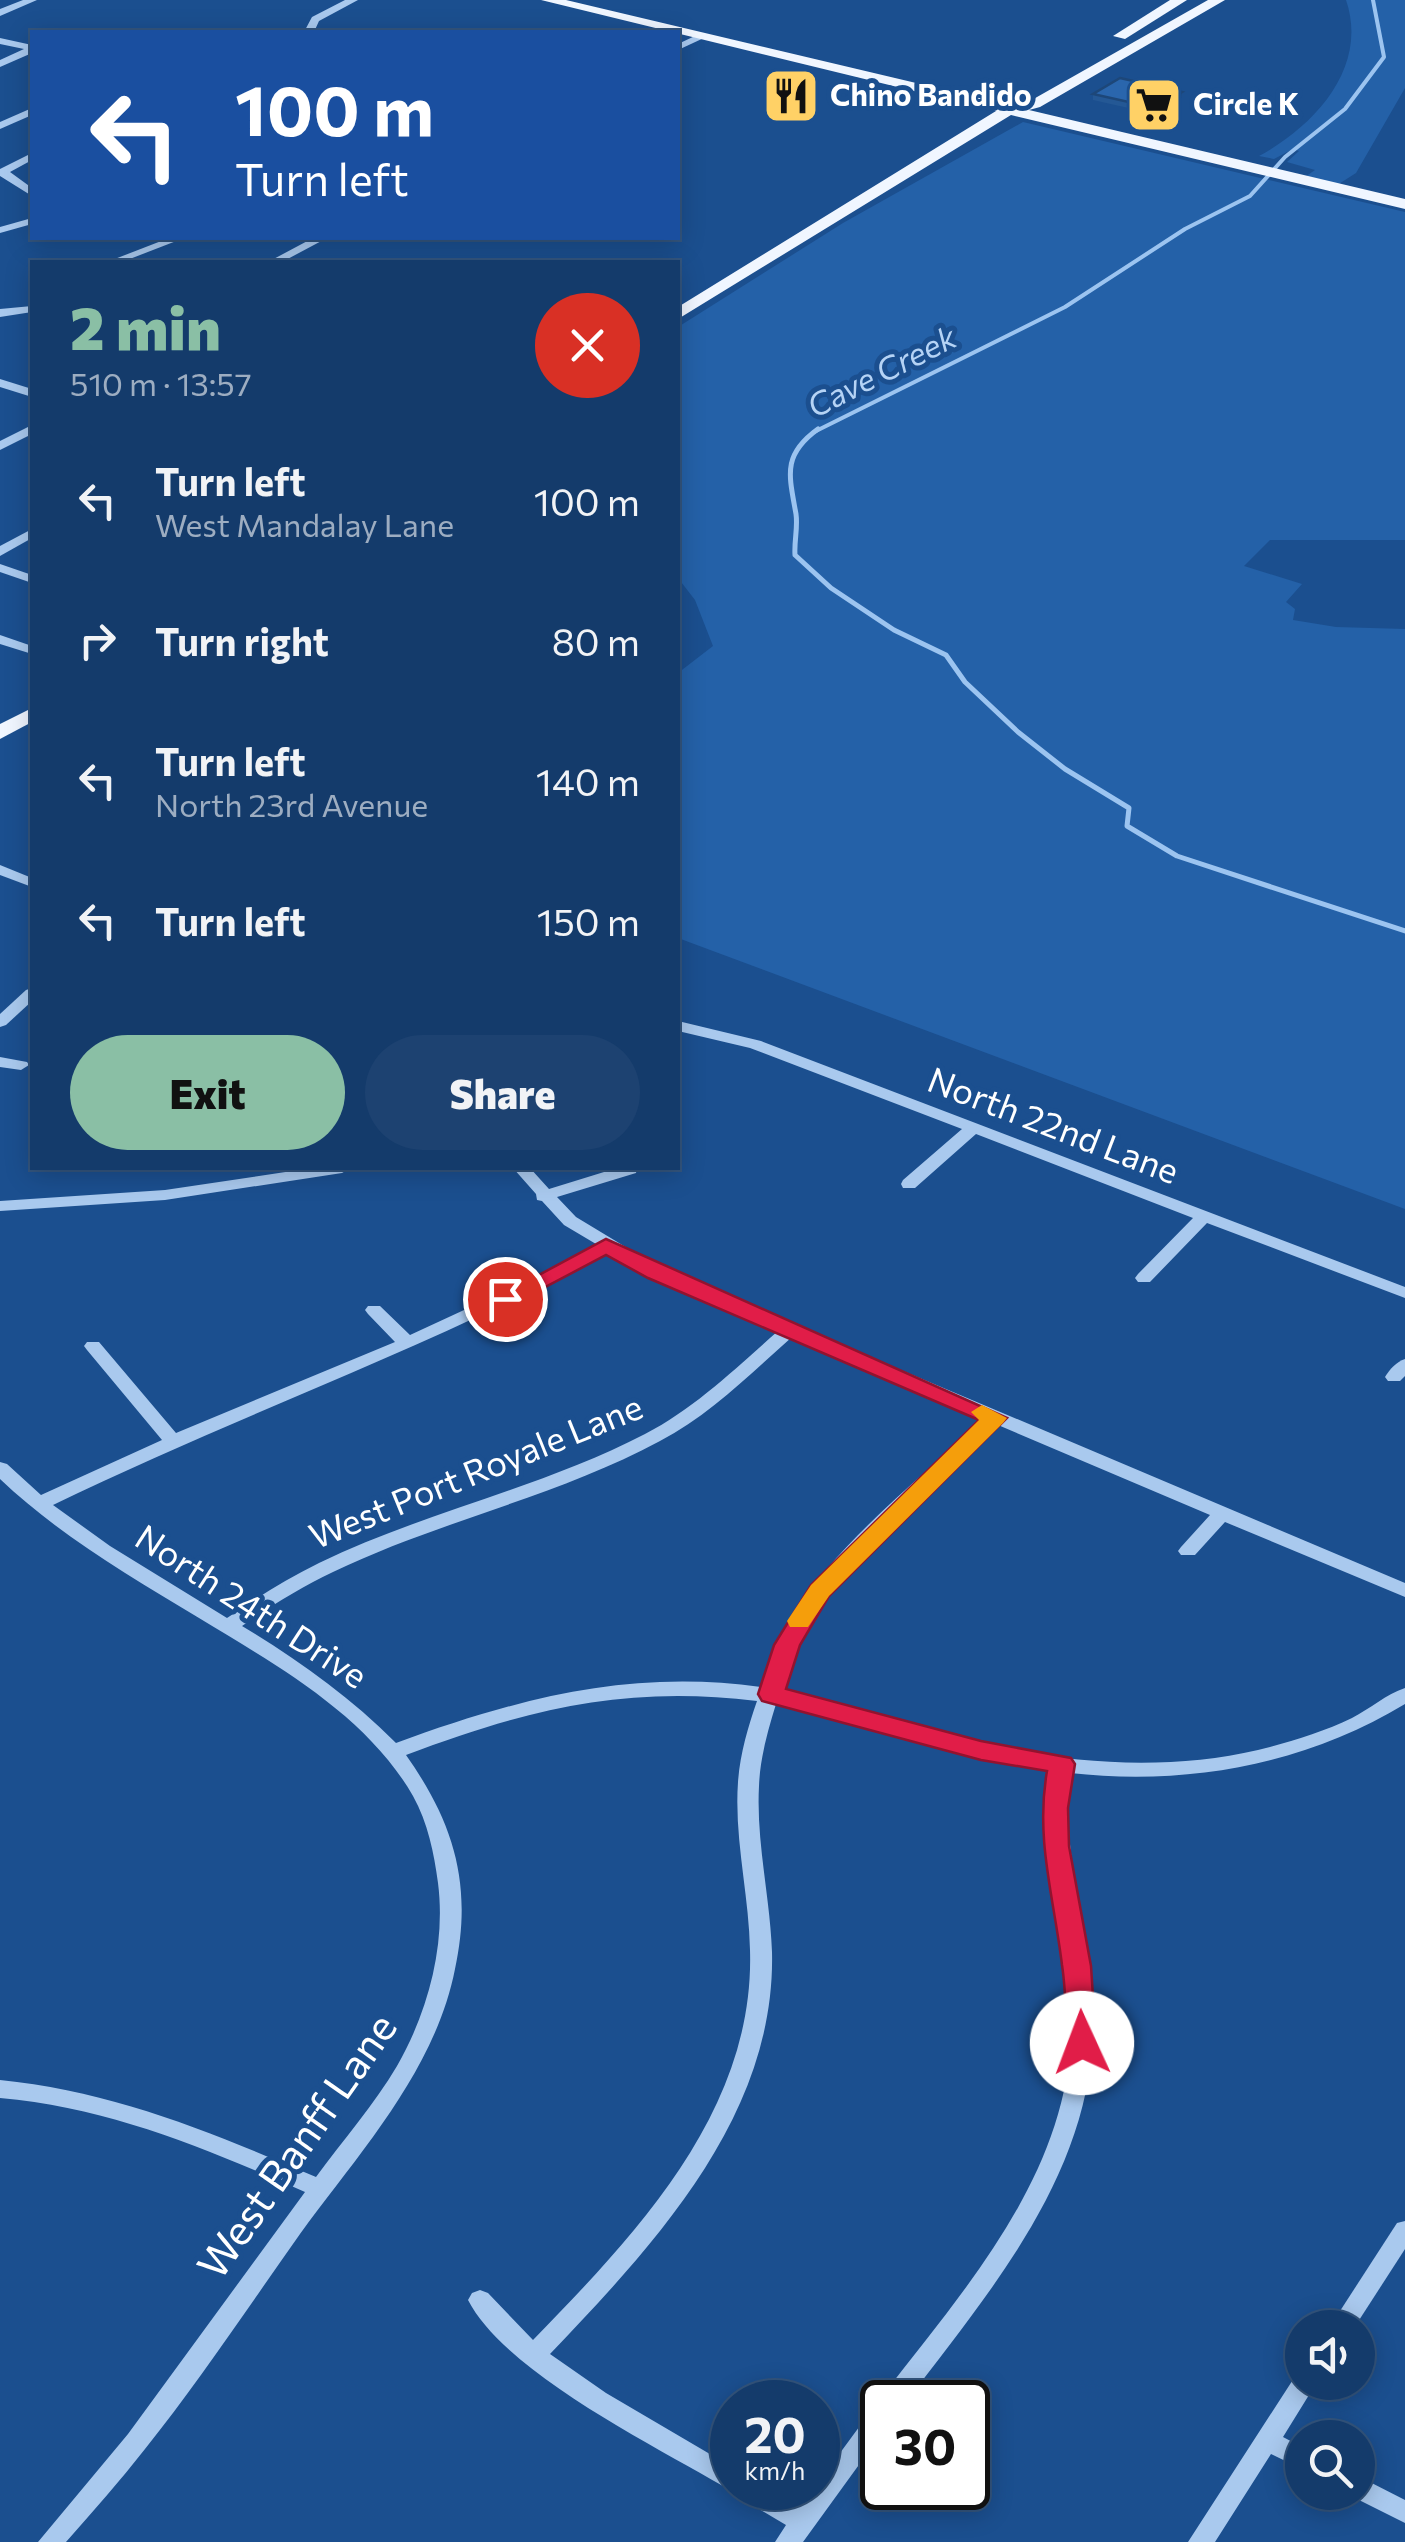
<!DOCTYPE html>
<html lang="en">
<head>
<meta charset="utf-8">
<style>
	body { margin:0; font-family:Commissioner,sans-serif; background:#1d4271; color:#f1f3f6; height:100vh; display:flex; flex-direction:column; font-size:38px; white-space:nowrap }
	* { box-sizing:border-box; margin:0 }
	p { font-size:32px; color:#9dadc1 }
	.icon { flex:none; width:55px; height:55px; fill:none; stroke:currentColor; stroke-width:2; stroke-linecap:round; stroke-linejoin:round }
	.map { position:relative; flex:1; overflow:hidden }
	.details { position:absolute; left:30px; top:260px; width:650px; height:910px; display:flex; flex-direction:column; background:#143b6b; border-radius:0px; box-shadow:0 5px 25px #0003,0 0 0 2px #33557e }
	.details>* { flex:none }
	.banner { position:absolute; left:30px; top:30px; width:650px; height:210px; border-radius:0px; box-shadow:0 5px 25px #0003,0 0 0 2px #33557e; background:#1a4fa0; color:#fff; overflow:hidden }
	.fabs { position:absolute; left:1285px; top:2310px; display:grid; gap:20px }
	.fabs a { display:grid; place-items:center; width:90px; height:90px; border-radius:50%; background:#143b6b; box-shadow:0 5px 25px #0003,0 0 0 2px #33557e; font-size:50px }
	.speed { position:absolute; left:710px; top:2380px; display:flex; gap:20px; font-size:50px; font-weight:700; text-align:center }
	.speed>* { display:grid; place-content:center; width:130px; height:130px; border-radius:50%; background:#143b6b; box-shadow:0 5px 25px #0003,0 0 0 2px #33557e; line-height:1 }
	.speed small { font-size:25px; font-weight:400 }
	.speed .limit { border:5px solid #111; border-radius:15px; background:#fff; color:#111 }
	.pin { position:absolute; display:grid; place-items:center; width:85px; height:85px; color:#fff; margin:-42px; border:5px solid #fff; border-radius:50%; box-shadow:0 2px 10px #0007 }
	.me { position:absolute; width:110px; margin:-55px; rotate:358deg; stroke-linejoin:round; filter:drop-shadow(0 0 8px #0008) }
	.turn { display:flex; align-items:center; gap:35px; height:210px; padding:0 40px; font-size:45px }
	.turn .icon { width:130px; height:130px; stroke-width:2.5 }
	.turn b { display:block; font-size:70px; line-height:85px }
	.round { display:grid; place-items:center; flex:none; width:105px; height:105px; border-radius:52px; background:#1d4271 }
	.overview { display:flex; align-items:center; justify-content:space-between; height:170px; padding:0 40px }
	h1 { font-size:60px; font-weight:800; line-height:75px; color:#8abfa5 }
	.action { display:flex; gap:20px; margin-top:auto; padding:20px 40px }
	.action a { flex:1; height:115px; border-radius:60px; background:#8abfa5; color:#111; font-size:40px; font-weight:800; line-height:115px; text-align:center }
	.action a+a { background:#1d4271; color:#f1f3f6 }
	ul { padding:0; list-style:none }
	li { display:flex; align-items:center; gap:30px; height:140px; padding:0 40px }
	li div { flex:1 }
	li b { display:block; font-size:38px }
	li em { font-style:normal }
	.map>svg:first-child { display:block }
	.green { fill:#2461a8 }
	.lines { fill:none; stroke-linecap:round; stroke-linejoin:round }
	.stream-far1 { stroke:#9cc4f0; stroke-width:4 }
	.stream { stroke:#9cc4f0; stroke-width:5 }
	.minor { fill:#a9c9ee; fill-rule:evenodd }
	.major { fill:#f0f6ff; fill-rule:evenodd }
	.wall { fill:#245895 }
	.shaded-wall { fill:#1d4779 }
	.building { fill:#2a66ad; stroke:#1d4779; stroke-width:2.5 }
	.route { fill:#e11d48; stroke:#92132f; stroke-width:2.5 }
	.slow { fill:#f59e0b }
	.labels { text-anchor:middle; stroke-width:10; stroke-linejoin:round; paint-order:stroke }
	.far-poi-label { font-size:30px; font-weight:bold; fill:#fff; stroke:#1b4f8f; text-anchor:start }
	.far-water-label { font-size:32px; font-style:italic; fill:#b5d3f5; stroke:#1b4f8f }
	.street-label { font-size:35px; fill:#fff; stroke:#1b4f8f }
	.near-street-label { font-size:42px; fill:#fff; stroke:#1b4f8f }
</style>
</head>
<body>
<div class="map">
<svg width="1405" height="2542" viewBox="0 0 1405 2542">
	<rect width="100%" height="100%" fill="#1b4f8f"/>
	<g class="green">
		<path d="M1346,0h59v88l-49,85 -22,14 -32,-8 13,-9 -28,-8 12,-11 -6,-2 -19,10 -15,-3c56,-30 110,-89 87,-156z"/>
		<path d="M1023,122l382,90v328h-135l-26,26 58,18 -16,18 9,7 -2,11 43,7 69,2v580l-727,-271v-265l35,-27 -18,-46 -17,-22v-251l165,-104z"/>
	</g>
	<g class="lines">
		<path class="stream-far1" d="M814,432l251,-125 120,-78 65,-33 35,-39 60,-48 39,-52 -11,-57"/>
		<path class="stream" d="M818,429c-36,26 -29,46 -22,85 2,14 -2,27 -1,41l36,33 63,42 52,25 19,27 53,50 47,37 64,39 -2,18 50,30 228,75"/>
		<g class="minor">
			<path d="M23,0h14l-37,16v-7z"/>
			<path d="M345,0h13l-39,21 -5,11h-10l8,-15z"/>
			<path d="M697,35l9,2 -28,13v-6z"/>
			<path d="M0,38l32,7v8l-32,14v-7l24,-11 -24,-5z"/>
			<path d="M32,108v7l-32,14v-7z"/>
			<path d="M32,153v7l-22,12 22,16v8l-32,-20v-7z"/>
			<path d="M32,218v6l-32,9v-6z"/>
			<path d="M169,238h15l-62,24h-15z"/>
			<path d="M313,238h14l-45,24h-14z"/>
			<path d="M32,306v6l-32,5v-8z"/>
			<path d="M0,379l32,10v8l-32,-10z"/>
			<path d="M32,425v9l-32,16v-9z"/>
			<path d="M32,529v9l-32,18v-10z"/>
			<path d="M0,564l32,11v8l-32,-11z"/>
			<path d="M0,635l32,11v8l-32,-10z"/>
			<path d="M0,865l32,13v9l-32,-12z"/>
			<path d="M32,988v13l-26,24 -6,2v-13l26,-24z"/>
			<path d="M678,1021l83,20 644,246v11l-198,-75 -57,59h-12l-3,-4 3,-4 55,-56 -217,-84 -61,54h-12l-2,-4 2,-4 59,-51 -212,-81 -72,-17z"/>
			<path d="M0,1057l27,5 2,3 -8,5 -21,-3z"/>
			<path d="M312,1168h38l-8,5 -177,27 -165,11v-10l165,-11z"/>
			<path d="M513,1168h17l19,21 68,-21h20l-1,5 -79,24 19,20 86,52 743,314v14l-180,-75 -30,33h-14l-3,-4 3,-4 29,-32 -212,-90c-63,62 -140,119 -187,195 -14,22 -23,47 -31,71 68,12 132,36 199,52 89,21 189,28 279,7 32,-8 65,-18 94,-32 18,-9 34,-24 53,-30v16c-101,61 -218,82 -335,69 -10,82 21,159 23,241 4,154 -100,273 -187,388h-24v31l-79,109h-28l11,-17 -49,-29 -3,-7 -11,-3c-70,-41 -218,-114 -255,-186l4,-7 8,-3 8,3 45,47c104,-107 222,-230 217,-390 -1,-56 -16,-111 -12,-168 2,-28 10,-55 19,-81 -133,-16 -228,8 -351,54 48,68 67,130 49,214 -20,102 -96,184 -155,265 -51,72 -100,146 -155,215 -25,32 -52,62 -79,93h-28l90,-108 177,-242c-101,-44 -194,-84 -305,-94v-18c113,11 213,53 316,97 27,-37 58,-72 81,-111 31,-54 49,-121 41,-183 -4,-30 -10,-60 -25,-87 -47,-82 -137,-131 -214,-178 -70,-42 -140,-83 -199,-139v-17l7,2 34,31 121,-55 -75,-90 -3,-4 3,-4h12l77,91 219,-91 -27,-28 -3,-4 3,-4h12l30,29 121,-56 65,-35 -32,-19 -22,-24 -5,-1 -1,-6zM608,1252l42,25 128,54c-42,37 -83,77 -133,103 -104,54 -221,78 -326,129 -33,16 -62,35 -92,55l-117,-72 -57,-41c183,-89 376,-157 555,-253zM792,1337l191,82c-63,61 -146,123 -191,198 -13,23 -22,46 -31,70 -131,-18 -242,11 -365,56 -47,-47 -98,-83 -154,-117 29,-20 59,-39 91,-54 106,-51 223,-75 327,-131 50,-26 90,-67 132,-104zM776,1704c92,16 180,55 274,66 -11,83 18,160 21,243 5,152 -100,268 -188,382l-2,10 -8,3 -55,75v5h-4l-15,19 -32,-19h-35v-21l-126,-74 -56,-39c105,-110 226,-239 222,-402 -2,-56 -16,-110 -13,-166 1,-28 9,-56 17,-82z"/>
			<path d="M1405,1359v17l-5,5h-12l-3,-4c5,-8 11,-15 20,-18z"/>
			<path d="M1405,2221v28l-51,79h-25l68,-105z"/>
			<path d="M1302,2373v9h15l-34,55 19,10v22l-31,-15 -56,88h-27l108,-167z"/>
			<path d="M1358,2476l47,24v23l-56,-28 -1,-3h10z"/>
		</g>
		<g class="major">
			<path d="M541,0h25l443,105 21,-4 178,-101h17l-185,107 -11,3 376,89v10l-394,-94 -333,204v-12l318,-196z"/>
			<path d="M1170,0h17l-62,39 -12,-3z"/>
			<path d="M32,708v14l-32,17v-15z"/>
		</g>
	</g>
	<path class="wall" d="M1182,92l-1,6 -26,16 -62,-14v-6z"/>
	<path class="shaded-wall" d="M1182,92l-1,6 -26,16v-6z"/>
	<path class="building" d="M1120,78l62,14 -27,16 -62,-14z"/>
	<path class="route" d="M606,1239l401,179 -178,178 -29,49 -14,44 195,52 90,17 4,6 -7,44 1,38 22,120 5,77 -4,8h-20l-5,-8c-1,-26 -1,-52 -5,-78 -8,-67 -27,-126 -15,-194l-66,-11 -219,-59 -4,-7 16,-49 37,-60 168,-165 -331,-142 -42,-23 -93,49 -8,2 -11,-7z"/>
	<path class="slow" d="M982,1405l25,13 -4,5 -174,173 -21,31h-18l-3,-6 24,-36 168,-165 -8,-8z"/>
	<defs>
		<g id="restaurant-square" transform="scale(2.875)"><rect x="-9" y="-9" width="18" height="18" rx="4" fill="#ffd166" stroke="#1b4f8f"/><path d="M-5-6h1v4h1v-4h1v4h1v-4h1v5L-1.5 .5V6h-2V.5L-5-1ZM5-6V6H3V1.5H1.5Q1.5-4 5-6Z" fill="#111"/></g>
		<g id="supermarket-square" transform="scale(2.875)"><rect x="-9" y="-9" width="18" height="18" rx="4" fill="#ffd166" stroke="#1b4f8f"/><path d="M-6-5.5h2.5l.6 2H6L4.5 2H-2.5L-4.4-4H-6ZM-1.5 3.2a1.3 1.3 0 1 0 .1 0ZM3 3.2a1.3 1.3 0 1 0 .1 0Z" fill="#111"/></g>
	</defs>
	<g fill-rule="evenodd">
		<use href="#restaurant-square" x="791" y="96"/>
		<use href="#supermarket-square" x="1154" y="105"/>
	</g>
	<g class="labels">
		<g class="far-poi-label">
			<text x="830" y="106">Chino Bandido</text>
			<text x="1193" y="115">Circle K</text>
		</g>
		<g class="far-water-label">
			<text transform="translate(882 372) rotate(-27)" y="11">Cave Creek</text>
		</g>
		<g class="street-label">
			<text transform="translate(1053 1126) rotate(21)" y="12">North 22nd Lane</text>
			<text transform="translate(476 1472) rotate(-22)" y="12">West Port Royale Lane</text>
			<text transform="translate(251 1607) rotate(33)" y="12">North 24th Drive</text>
		</g>
		<g class="near-street-label">
			<text transform="translate(297 2146) rotate(-55)" y="15">West Banff Lane</text>
		</g>
	</g>
</svg>
<div class="fabs">
<a><svg class="icon" aria-label="sound" viewBox="0 0 24 24"><path d="M4 9h4l5-4v14l-5-4H4zM17 9q2 3 0 6"/></svg></a>
<a><svg class="icon" aria-label="search" viewBox="0 0 24 24"><circle cx="10" cy="10" r="6"/><path d="M15 15l6 6"/></svg></a>
</div>
<div class="speed"><div>20<small>km/h</small></div><div class="limit">30</div></div>
<div class="pin" style="left:505px;top:1299px;background:#d93025"><svg class="icon" aria-label="arrive" viewBox="0 0 24 24"><path d="M6 21V4h12l-3 4 3 4H6"/></svg></div>
<svg class="me" style="left:1082px;top:2043px" viewBox="-20 -20 40 40"><circle r="19" fill="#fff"/><path d="M0-13L10 11 0 6-10 11z" fill="#e11d48"/></svg>
<div class="banner">
<div class="turn"><svg class="icon" aria-label="left" viewBox="0 0 24 24"><path d="M17 20v-9H6M10 6l-5 5 5 5"/></svg><div><b>100 m</b>Turn left</div></div>
</div>
<section class="details">
<div class="overview"><div><h1>2 min</h1><p>510 m · 13:57</p></div><a class="round" style="background:#d93025;color:#fff"><svg class="icon" aria-label="close" viewBox="0 0 24 24"><path d="M6 6l12 12M18 6L6 18"/></svg></a></div>
<ul>
<li><svg class="icon" aria-label="left" viewBox="0 0 24 24"><path d="M17 20v-9H6M10 6l-5 5 5 5"/></svg><div><b>Turn left</b><p>West Mandalay Lane</p></div><em>100 m</em></li>
<li><svg class="icon" aria-label="right" viewBox="0 0 24 24"><path d="M7 20v-9h11M14 6l5 5-5 5"/></svg><div><b>Turn right</b></div><em>80 m</em></li>
<li><svg class="icon" aria-label="left" viewBox="0 0 24 24"><path d="M17 20v-9H6M10 6l-5 5 5 5"/></svg><div><b>Turn left</b><p>North 23rd Avenue</p></div><em>140 m</em></li>
<li><svg class="icon" aria-label="left" viewBox="0 0 24 24"><path d="M17 20v-9H6M10 6l-5 5 5 5"/></svg><div><b>Turn left</b></div><em>150 m</em></li>
</ul>
<div class="action"><a>Exit</a><a>Share</a></div>
</section>
</div>
</body>
</html>
